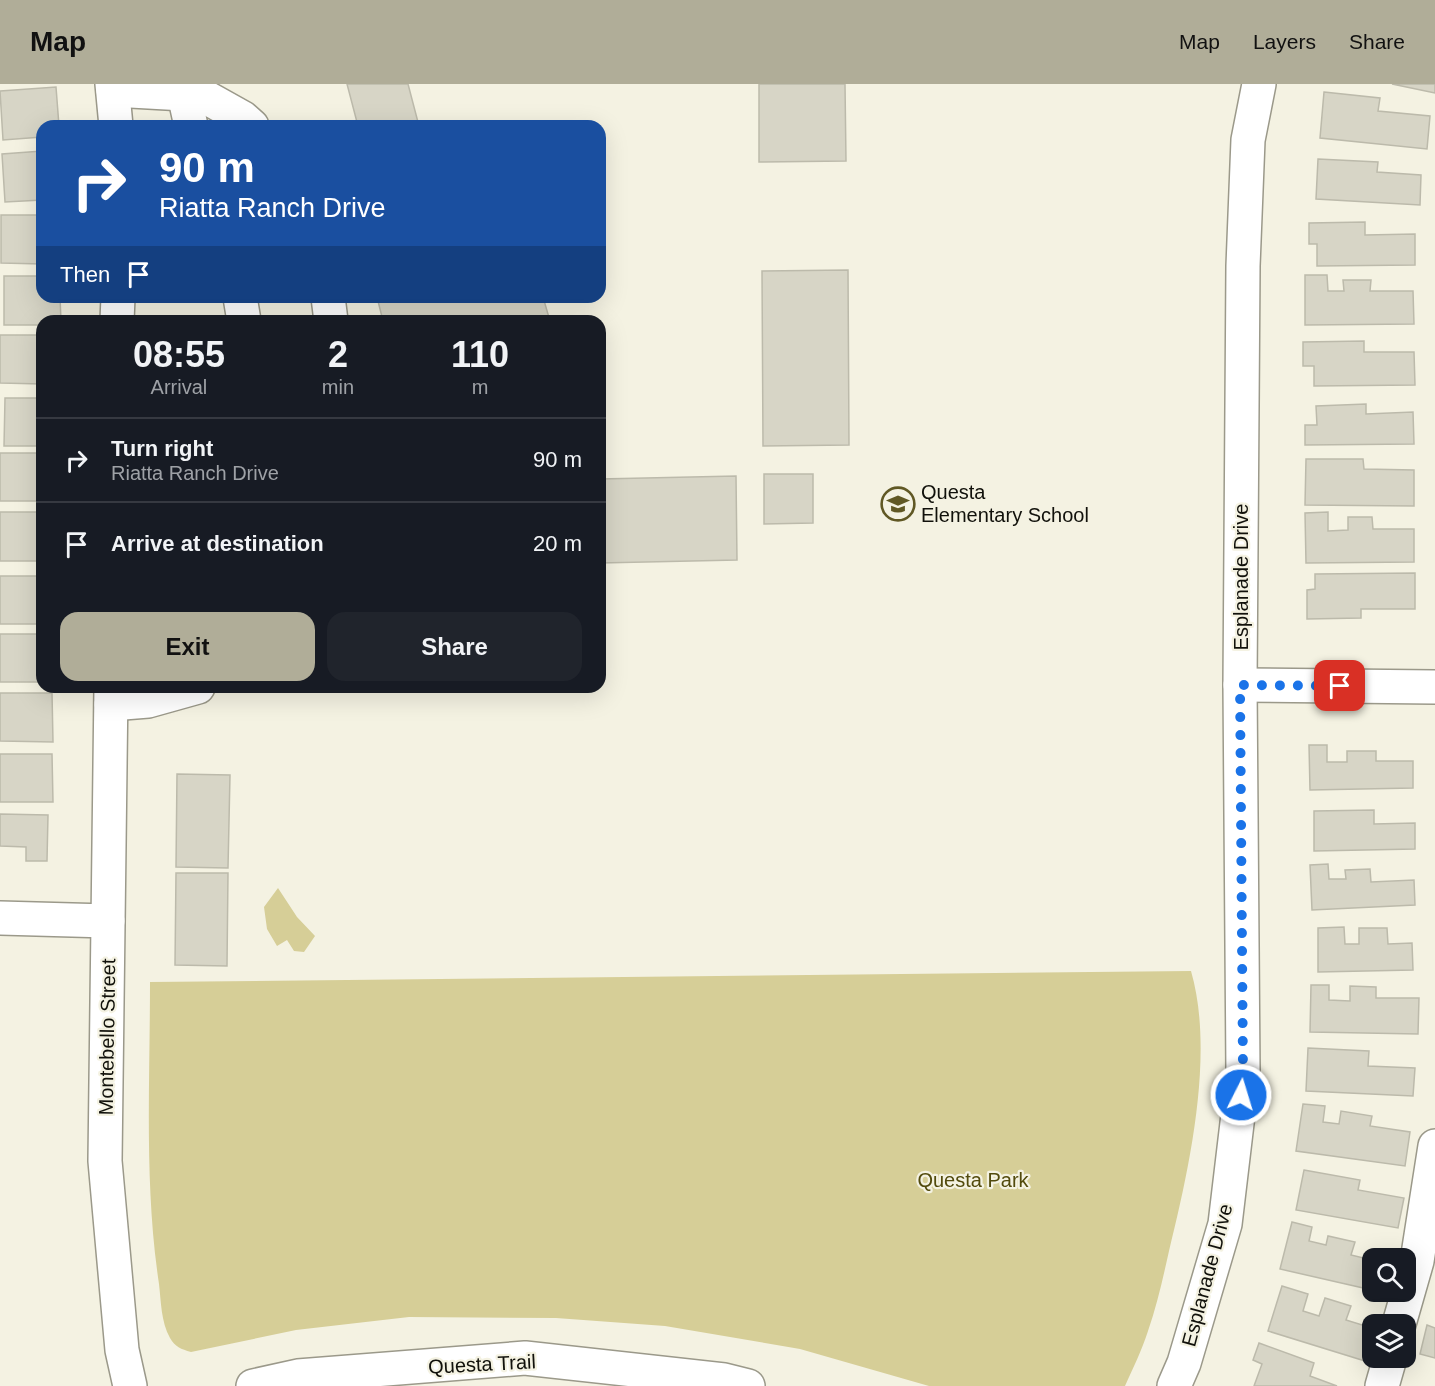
<!DOCTYPE html>
<html lang="en">
<head>
<meta charset="utf-8">
<style>
	body { margin:0; font-family:Arial,sans-serif; background:#20242c; color:#f1f3f6; height:100vh; display:flex; flex-direction:column; font-size:22px; white-space:nowrap }
	* { box-sizing:border-box; margin:0 }
	p { font-size:20px; color:#9ea1a6 }
	.icon { flex:none; width:33px; height:33px; fill:none; stroke:currentColor; stroke-width:2; stroke-linecap:round; stroke-linejoin:round }
	.map { position:relative; flex:1; overflow:hidden }
	.details { position:absolute; left:36px; top:231px; width:570px; height:378px; display:flex; flex-direction:column; background:#171b24; border-radius:18px; box-shadow:0 6px 24px #0002 }
	.details>* { flex:none }
	.top-card { position:absolute; left:36px; top:36px; width:570px; height:183px; border-radius:18px; box-shadow:0 6px 24px #0002; background:#1a4fa0; color:#fff; overflow:hidden }
	.controls { position:absolute; left:1362px; top:1164px; display:grid; gap:12px }
	.controls a { display:grid; place-items:center; width:54px; height:54px; border-radius:12px; background:#171b24; box-shadow:0 6px 24px #0002; font-size:30px }
	.pin { position:absolute; display:grid; place-items:center; width:51px; height:51px; color:#fff; margin:-26px; border-radius:12px; box-shadow:0 3px 9px #0006 }
	.me { position:absolute; width:66px; margin:-33px; rotate:5deg; stroke-linejoin:round; filter:drop-shadow(0 0 4px #0008) }
	.turn { display:flex; align-items:center; gap:21px; height:126px; padding:0 24px; font-size:27px }
	.turn .icon { width:78px; height:78px; stroke-width:2.5 }
	.turn b { display:block; font-size:42px; line-height:51px }
	.then { display:flex; align-items:center; height:57px; padding:0 24px; background:#0003; gap:12px; font-size:22px }
	.eta { display:flex; justify-content:space-evenly; align-items:center; height:102px; text-align:center }
	.eta b { font-size:36px; font-weight:800; line-height:42px }
	.button { display:flex; gap:12px; margin-top:auto; padding:12px 24px }
	.button a { flex:1; height:69px; border-radius:18px; background:#b0ad98; color:#111; font-size:24px; font-weight:800; line-height:69px; text-align:center }
	.button a+a { background:#20242c; color:#f1f3f6 }
	ul { padding:0; list-style:none }
	li { display:flex; align-items:center; gap:18px; height:84px; padding:0 24px; border-top:2px solid #363941 }
	li div { flex:1 }
	li b { display:block; font-size:22px }
	li em { font-style:normal }
	header { display:flex; align-items:center; gap:36px; box-sizing:border-box; height:84px; padding:0 30px; background:#b0ad98; color:#111 }
	header strong { font-size:28px }
	nav { display:flex; gap:33px; margin-inline-start:auto; font-size:21px }
	.map>svg:first-child { display:block }
	.green { fill:#d6ce97 }
	.building { fill:#d7d5c6; stroke:#bcbaab; stroke-width:1.5 }
	.lines { fill:none; stroke-linecap:round; stroke-linejoin:round }
	.minor-casing { stroke:#9b998a; stroke-width:36 }
	.minor { stroke:#fff; stroke-width:33 }
	.route { stroke:#1a73e8; stroke-width:10; stroke-dasharray:0 18 }
	.labels { text-anchor:middle; stroke-width:4.5; stroke-linejoin:round; paint-order:stroke }
	.poi-label { font-size:20px; fill:#11110b; stroke:#f4f2e2; text-anchor:start }
	.street-label { font-size:20px; fill:#11110b; stroke:#f4f2e2 }
	.park-label { font-size:20px; fill:#524a0c; stroke:#f4f2e2 }
</style>
</head>
<body>
<header>
<strong>Map</strong>
<nav><a>Map</a><a>Layers</a><a>Share</a></nav>
</header>
<div class="map">
<svg width="1435" height="1302" viewBox="0 0 1435 1302">
	<rect width="100%" height="100%" fill="#f4f2e2"/>
	<g class="green">
		<path d="M278,804l19,29 18,19 -11,16 -10,-1 -7,-11 -10,6 -10,-17 -3,-22z"/>
		<path d="M1191,887c24,83 -2,198 -22,280 -6,27 -12,54 -21,80 -6,19 -15,37 -23,55h-196l-129,-37 -135,-23 -109,-8 -147,-1 -113,13 -105,22c-10,-3 -16,-5 -21,-14 -9,-16 -9,-37 -11,-54 -15,-100 -9,-201 -9,-302z"/>
	</g>
	<g class="building">
		<path d="M347,0h61l11,42h-61z"/>
		<path d="M759,0h86l1,77 -87,1z"/>
		<path d="M1392,0h43v9z"/>
		<path d="M56,3l3,39h-17v11l-39,3 -3,-49z"/>
		<path d="M1324,8l56,6 -2,13 52,5 -3,33 -107,-11z"/>
		<path d="M42,67v49l-37,2 -3,-48z"/>
		<path d="M1318,75l60,3 -1,10 44,3 -1,30 -104,-6z"/>
		<path d="M1,131h41v49l-41,-1z"/>
		<path d="M1365,138v13l50,-1v31l-98,1v-22h-8v-21z"/>
		<path d="M848,186l1,175 -86,1 -1,-175z"/>
		<path d="M1305,191h22l1,16h16l-1,-11h28l-1,11h43l1,33 -109,1z"/>
		<path d="M4,192h38v21h18l1,24h-19v4h-38z"/>
		<path d="M377,213h166l7,24h-167z"/>
		<path d="M0,251h42v49l-42,-1z"/>
		<path d="M1364,257v11h50l1,33 -101,1v-20h-11v-24z"/>
		<path d="M5,314h37v48h-38z"/>
		<path d="M1366,320v10l47,-2 1,32 -109,1v-20h12l-1,-19z"/>
		<rect x="0" y="369" width="42" height="48"/>
		<path d="M1306,375h57l1,10 50,1v36l-109,-1z"/>
		<path d="M764,390h49v49l-49,1z"/>
		<path d="M736,392l1,84 -137,3v-84z"/>
		<rect x="0" y="428" width="42" height="49"/>
		<path d="M1328,428v19l20,-1v-13h24l1,12h41v33l-108,1 -1,-50z"/>
		<path d="M1415,489v36h-54v9l-54,1v-29l8,-1v-15z"/>
		<rect x="0" y="492" width="42" height="48"/>
		<rect x="0" y="550" width="42" height="48"/>
		<path d="M0,609h52l1,49 -53,-1z"/>
		<path d="M1309,661h18v17h20v-11h29v10h37v27l-103,2z"/>
		<path d="M0,670h52l1,48h-53z"/>
		<path d="M177,690l53,1 -2,93 -52,-1z"/>
		<path d="M1374,726v14l41,-1v26l-101,2v-40z"/>
		<path d="M0,730l48,1 -1,46h-21v-14l-26,-1z"/>
		<path d="M1328,780l1,15h17l-1,-9 25,-1 1,13 43,-2 1,25 -103,5 -2,-45z"/>
		<path d="M176,789h52l-1,93 -52,-1z"/>
		<path d="M1344,843l1,17h14v-16h28l1,16 24,-1 1,27 -95,2v-44z"/>
		<path d="M1311,901h18v15l21,1v-15l26,1v11h43l-1,36 -108,-2z"/>
		<path d="M1308,964l61,3 -1,15 47,2 -2,28 -107,-5z"/>
		<path d="M1303,1020l22,2 -2,16 16,2 2,-13 31,5 -2,10 40,6 -5,34 -109,-15z"/>
		<path d="M1304,1086l56,10 -2,10 46,8 -6,30 -102,-18z"/>
		<path d="M1292,1138l20,5 -3,14 17,4 2,-9 27,6 -4,13 21,5v30l-92,-21z"/>
		<path d="M1282,1202l26,8 -5,17 16,5 6,-18 26,8 -5,14 26,8v10l-7,23 -97,-30z"/>
		<path d="M1427,1241l8,3v30l-15,-4z"/>
		<path d="M1259,1259l55,20 -4,13 27,10h-83l8,-22 -9,-4z"/>
	</g>
	<g class="lines">
		<g class="minor-casing">
			<g id="minor">
				<path d="M112,0l4,42"/>
				<path d="M113,6l89,5 41,23 9,8"/>
				<path d="M184,10l7,32"/>
				<path d="M240,213l4,24"/>
				<path d="M328,213l3,24"/>
				<path d="M117,237l1,-24"/>
				<path d="M1240,601l195,2"/>
				<path d="M111,603l-6,474 17,189 8,36"/>
				<path d="M111,620l37,-3 50,-14"/>
				<path d="M0,834l108,3"/>
				<path d="M1399,1240l18,-63 18,-115"/>
				<path d="M253,1302l45,-10 227,-18 199,22 24,6"/>
				<path d="M1174,1302l10,-23 41,-139 18,-151 -3,-388 3,-419 5,-126 11,-56"/>
				<path d="M1382,1302l8,-28"/>
			</g>
		</g>
		<use href="#minor" class="minor"/>
	</g>
	<g class="lines">
		<path class="route" d="M1241,1011l2,-22 -3,-388 100,1"/>
	</g>
	<defs>
		<g id="school-ring" transform="scale(1.725)"><circle r="9.5" fill="#f4f2e2" stroke="#605824" stroke-width="1.5"/><path d="M0-5L7-2L0 1L-7-2ZM-4 1L0 2.5L4 1V4Q0 6-4 4Z" fill="#605824"/></g>
	</defs>
	<g fill-rule="evenodd">
		<use href="#school-ring" x="898" y="420"/>
	</g>
	<g class="labels">
		<g class="poi-label">
			<text x="921" y="415">Questa<tspan x="921" dy="23">Elementary School</tspan></text>
		</g>
		<g class="street-label">
			<text transform="translate(1241 493) rotate(-90)" y="7">Esplanade Drive</text>
			<text transform="translate(107 953) rotate(-89)" y="7">Montebello Street</text>
			<text transform="translate(1207 1191) rotate(-75)" y="7">Esplanade Drive</text>
			<text transform="translate(482 1280) rotate(-3)" y="7">Questa Trail</text>
		</g>
		<g class="park-label">
			<text x="973" y="1103">Questa Park</text>
		</g>
	</g>
</svg>
<div class="controls">
<a><svg class="icon" aria-label="search" viewBox="0 0 24 24"><circle cx="10" cy="10" r="6"/><path d="M15 15l6 6"/></svg></a>
<a><svg class="icon" aria-label="layers" viewBox="0 0 24 24"><path d="M12 4l9 5-9 5-9-5zM3 14l9 5 9-5"/></svg></a>
</div>
<div class="pin" style="left:1340px;top:602px;background:#d93025"><svg class="icon" aria-label="arrive" viewBox="0 0 24 24"><path d="M6 21V4h12l-3 4 3 4H6"/></svg></div>
<svg class="me" style="left:1241px;top:1011px" viewBox="-20 -20 40 40"><circle r="17" fill="#1a73e8" stroke="#fff" stroke-width="3"/><path d="M0-11L8 9 0 5-8 9z" fill="#fff"/></svg>
<div class="top-card">
<div class="turn"><svg class="icon" aria-label="right" viewBox="0 0 24 24"><path d="M7 20v-9h11M14 6l5 5-5 5"/></svg><div><b>90 m</b>Riatta Ranch Drive</div></div>
<div class="then">Then<svg class="icon" aria-label="arrive" viewBox="0 0 24 24"><path d="M6 21V4h12l-3 4 3 4H6"/></svg></div>
</div>
<section class="details">
<div class="eta">
<div><b>08:55</b><p>Arrival</p></div>
<div><b>2</b><p>min</p></div>
<div><b>110</b><p>m</p></div>
</div>
<ul>
<li><svg class="icon" aria-label="right" viewBox="0 0 24 24"><path d="M7 20v-9h11M14 6l5 5-5 5"/></svg><div><b>Turn right</b><p>Riatta Ranch Drive</p></div><em>90 m</em></li>
<li><svg class="icon" aria-label="arrive" viewBox="0 0 24 24"><path d="M6 21V4h12l-3 4 3 4H6"/></svg><div><b>Arrive at destination</b></div><em>20 m</em></li>
</ul>
<div class="button"><a>Exit</a><a>Share</a></div>
</section>
</div>
</body>
</html>
